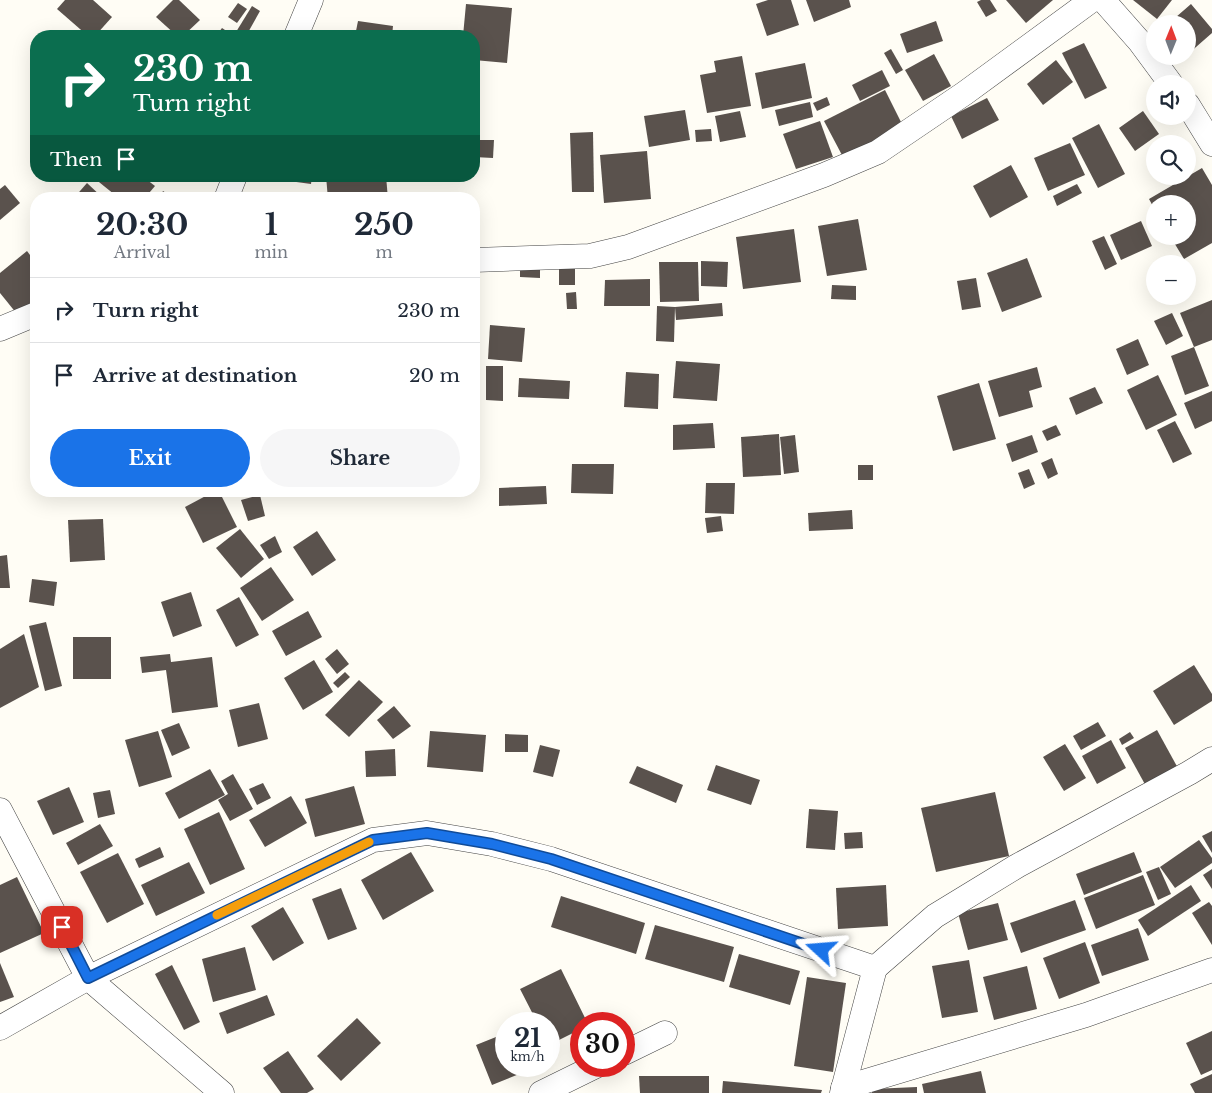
<!DOCTYPE html>
<html lang="en">
<head>
<meta charset="utf-8">
<style>
	body { margin:0; font-family:"Libre Baskerville",serif; background:#f6f6f7; color:#1f2937; height:100vh; display:flex; flex-direction:column; font-size:19px; white-space:nowrap }
	* { box-sizing:border-box; margin:0 }
	p { font-size:16px; color:#747a83 }
	.icon { flex:none; width:28px; height:28px; fill:none; stroke:currentColor; stroke-width:2; stroke-linecap:round; stroke-linejoin:round }
	.map { position:relative; flex:1; overflow:hidden }
	.details { position:absolute; left:30px; top:192px; width:450px; height:305px; display:flex; flex-direction:column; background:#fff; border-radius:20px; box-shadow:0 5px 20px #0002 }
	.details>* { flex:none }
	.hud { position:absolute; left:30px; top:30px; width:450px; height:152px; border-radius:20px; box-shadow:0 5px 20px #0002; background:#0b6e4f; color:#fff; overflow:hidden }
	.needle { width:32px; rotate:1deg }
	.tools { position:absolute; left:1146px; top:15px; display:grid; gap:10px }
	.tools a { display:grid; place-items:center; width:50px; height:50px; border-radius:50%; background:#fff; box-shadow:0 5px 20px #0002; font-size:25px }
	.speed { position:absolute; left:495px; top:1012px; display:flex; gap:10px; font-size:25px; font-weight:700; text-align:center }
	.speed>* { display:grid; place-content:center; width:65px; height:65px; border-radius:50%; background:#fff; box-shadow:0 5px 20px #0002; line-height:1 }
	.speed small { font-size:12px; font-weight:400 }
	.speed .limit { border:8px solid #d22; background:#fff; color:#111 }
	.pin { position:absolute; display:grid; place-items:center; width:42px; height:42px; color:#fff; margin:-21px; border-radius:10px; box-shadow:0 2px 8px #0006 }
	.me { position:absolute; width:55px; margin:-28px; rotate:289deg; stroke-linejoin:round; filter:drop-shadow(0 0 4px #0008) }
	.turn { display:flex; align-items:center; gap:18px; height:105px; padding:0 20px; font-size:22px }
	.turn .icon { width:65px; height:65px; stroke-width:2.5 }
	.turn b { display:block; font-size:35px; line-height:42px }
	.then { display:flex; align-items:center; height:48px; padding:0 20px; background:#0003; gap:10px; font-size:19px }
	.eta { display:flex; justify-content:space-evenly; align-items:center; height:85px; text-align:center }
	.eta b { font-size:30px; font-weight:700; line-height:35px }
	.cta { display:flex; gap:10px; margin-top:auto; padding:10px 20px }
	.cta a { flex:1; height:58px; border-radius:30px; background:#1a73e8; color:#fff; font-size:20px; font-weight:700; line-height:58px; text-align:center }
	.cta a+a { background:#f6f6f7; color:#1f2937 }
	ul { padding:0; list-style:none }
	li { display:flex; align-items:center; gap:15px; height:65px; padding:0 20px; border-top:1px solid #e0e1e3 }
	li div { flex:1 }
	li b { display:block; font-size:19px }
	li em { font-style:normal }
	.map>svg:first-child { display:block }
	.building { fill:#5a524d }
	.lines { fill:none; stroke-linecap:round; stroke-linejoin:round }
	.minor-casing { stroke:#444; stroke-width:25 }
	.minor { stroke:#fff; stroke-width:24 }
	.route-casing { stroke:#114b97; stroke-width:12 }
	.route { stroke:#1a73e8; stroke-width:9 }
	.slow { stroke:#f59e0b; stroke-width:9 }
</style>
</head>
<body>
<div class="map">
<svg width="1212" height="1093" viewBox="0 0 1212 1093">
	<rect width="100%" height="100%" fill="#fffdf5"/>
	<g class="building">
		<path d="M65,0h28l19,17 -17,19h-7l-31,-27z"/>
		<path d="M173,0h6l21,20 -17,16h-6l-21,-19z"/>
		<path d="M768,0h23l8,25 -32,11 -11,-32z"/>
		<path d="M806,0h43l2,7 -37,15z"/>
		<path d="M981,0h9l7,11 -11,6 -9,-15z"/>
		<path d="M1006,0h47l-27,23z"/>
		<path d="M1133,0h39l-15,19z"/>
		<path d="M238,3l9,6 -10,14 -9,-6z"/>
		<path d="M466,4l46,4 -5,55 -33,-3v-24h-11z"/>
		<path d="M1191,4l21,25v4l-24,21v-30h-20z"/>
		<path d="M252,6l8,5 -14,25h-3l-7,-4z"/>
		<path d="M358,21l35,5 -1,10h-37z"/>
		<path d="M936,21l7,20 -36,12 -7,-19z"/>
		<path d="M222,28l12,8h-18z"/>
		<path d="M1084,43l23,45 -22,11 -23,-46z"/>
		<path d="M891,49l12,21 -7,4 -12,-21z"/>
		<path d="M934,54l17,32 -28,15 -18,-31z"/>
		<path d="M742,56l9,50 -44,7 -7,-38 16,-3 -2,-11z"/>
		<path d="M1056,60l17,22 -30,23 -16,-21z"/>
		<path d="M805,63l7,35 -50,11 -7,-36z"/>
		<path d="M882,70l8,16 -30,15 -8,-16z"/>
		<path d="M885,90l18,36 -60,31 -19,-36z"/>
		<path d="M827,97l3,8 -13,6 -4,-8z"/>
		<path d="M987,98l12,22 -37,19 -11,-23z"/>
		<path d="M810,102l3,15 -34,9 -4,-16z"/>
		<path d="M685,110l5,30 -41,7 -5,-31z"/>
		<path d="M740,111l6,26 -26,5 -5,-26z"/>
		<path d="M1143,111l16,23 -24,17 -16,-23z"/>
		<path d="M820,121l13,36 -37,12 -13,-35z"/>
		<path d="M1099,124l26,50 -27,14 -26,-50z"/>
		<path d="M711,129l1,12 -16,1 -1,-12z"/>
		<path d="M593,132l1,60h-22l-2,-59z"/>
		<path d="M474,140h20l-1,18 -19,-1z"/>
		<path d="M1070,143l15,32 -37,16 -14,-33z"/>
		<path d="M647,151l4,48 -47,4 -4,-48z"/>
		<path d="M1011,165l17,32 -38,21 -17,-32z"/>
		<path d="M1202,168l10,17v58l-28,16 -14,-23h18v-32h-33v6l-6,-11z"/>
		<path d="M96,176h46l13,10 -11,13h-24l-26,-21z"/>
		<path d="M267,176h45l-1,8 -44,-6z"/>
		<path d="M326,176h60l2,23h-60z"/>
		<path d="M87,183l17,16h-31z"/>
		<path d="M1077,184l5,9 -25,13 -4,-10z"/>
		<path d="M5,185l15,18 -20,17v-31z"/>
		<path d="M163,191l12,8h-16z"/>
		<path d="M858,219l9,51 -40,6 -9,-50z"/>
		<path d="M1141,221l11,25 -31,14 -11,-25z"/>
		<path d="M794,229l7,53 -58,7 -7,-52z"/>
		<path d="M1104,236l13,28 -12,6 -13,-29z"/>
		<path d="M27,251l9,12v36l-19,15 -17,-21v-20z"/>
		<path d="M1027,258l15,39 -40,15 -15,-39z"/>
		<path d="M701,261l27,1 -1,25 -26,-1z"/>
		<path d="M659,262h39l1,39 -39,1z"/>
		<rect x="559" y="263" width="16" height="22"/>
		<path d="M520,266l20,1v11l-20,-1z"/>
		<path d="M976,278l5,29 -19,3 -5,-29z"/>
		<path d="M650,279v27h-46l1,-26z"/>
		<path d="M832,285l24,1v14l-25,-1z"/>
		<path d="M576,292l1,17h-10l-1,-16z"/>
		<path d="M1212,300v40l-18,7 -14,-34z"/>
		<path d="M722,303l1,13 -47,4 -1,-13z"/>
		<path d="M657,306l18,1 -1,35 -18,-1z"/>
		<path d="M1172,313l11,23 -17,9 -12,-24z"/>
		<path d="M490,325l35,3 -3,34 -34,-3z"/>
		<path d="M1138,339l11,26 -22,10 -11,-26z"/>
		<path d="M1194,347l15,39 -24,9 -14,-39z"/>
		<path d="M676,361l44,3 -3,37 -44,-3z"/>
		<path d="M486,366h17v35l-17,-1z"/>
		<path d="M1037,367l5,20 -13,4 4,16 -34,10 -11,-36z"/>
		<path d="M626,372l33,2 -1,35 -34,-2z"/>
		<path d="M1158,375l19,40 -31,15 -19,-40z"/>
		<path d="M519,378l51,3 -1,18 -51,-2z"/>
		<path d="M979,383l17,56 -43,12 -16,-55z"/>
		<path d="M1095,387l8,16 -27,12 -7,-17z"/>
		<path d="M1212,391v30l-17,8 -11,-26z"/>
		<path d="M1175,421l17,33 -19,9 -16,-33z"/>
		<path d="M713,423l2,25 -42,2v-25z"/>
		<path d="M1056,425l5,10 -14,6 -5,-10z"/>
		<path d="M779,434l2,41 -38,2 -2,-40z"/>
		<path d="M795,435l4,37 -15,2 -4,-37z"/>
		<path d="M1032,435l6,17 -26,10 -6,-18z"/>
		<path d="M1052,458l6,16 -10,5 -7,-16z"/>
		<path d="M572,464h42l-1,30 -42,-1z"/>
		<rect x="858" y="465" width="15" height="15"/>
		<path d="M1029,469l6,15 -11,5 -6,-16z"/>
		<path d="M706,483h29l-1,31 -29,-1z"/>
		<path d="M546,486l1,18 -48,2v-18z"/>
		<path d="M215,491h4l18,36 -34,16 -18,-36z"/>
		<path d="M260,495l5,21 -17,5 -7,-21z"/>
		<path d="M852,510l1,19 -44,2 -1,-18z"/>
		<path d="M721,516l2,15 -16,2 -2,-15z"/>
		<path d="M103,519l2,41 -35,2 -2,-42z"/>
		<path d="M240,529l24,30 -23,19 -25,-30z"/>
		<path d="M317,531l19,29 -24,16 -19,-29z"/>
		<path d="M275,536l7,16 -13,7 -9,-14z"/>
		<path d="M7,555l3,33h-10v-32z"/>
		<path d="M271,567l23,33 -32,21 -22,-33z"/>
		<path d="M32,579l25,3 -3,24 -25,-4z"/>
		<path d="M191,592l11,34 -29,11 -12,-35z"/>
		<path d="M239,597l20,38 -23,12 -20,-37z"/>
		<path d="M308,611l14,26 -36,19 -14,-25z"/>
		<path d="M46,622l16,64 -17,5 -16,-65z"/>
		<path d="M24,634l15,53 -39,21v-59z"/>
		<rect x="73" y="637" width="38" height="42"/>
		<path d="M337,649l12,15 -12,10 -12,-15z"/>
		<path d="M170,654l1,8 41,-5 6,50 -46,6 -6,-43 -24,3 -2,-16z"/>
		<path d="M314,660l19,32 -30,18 -19,-32z"/>
		<path d="M1194,665l18,29v7l-38,24 -21,-34z"/>
		<path d="M345,672l5,5 -12,11 -5,-5z"/>
		<path d="M359,680l24,22 -34,35 -24,-22z"/>
		<path d="M259,703l9,36 -30,8 -9,-37z"/>
		<path d="M394,706l17,20 -18,13 -16,-19z"/>
		<path d="M1098,722l8,14 -25,14 -8,-14z"/>
		<path d="M179,723l11,25 -18,8 -11,-26z"/>
		<path d="M1157,730l22,40 -32,18 -22,-40z"/>
		<path d="M158,731l14,46 -33,10 -14,-47z"/>
		<path d="M430,731l56,4 -3,37 -56,-5z"/>
		<path d="M1130,732l4,6 -12,7 -3,-6z"/>
		<path d="M505,734l23,1v17h-23z"/>
		<path d="M1111,740l15,28 -29,16 -15,-28z"/>
		<path d="M1065,744l21,34 -22,13 -21,-34z"/>
		<path d="M540,745l20,5 -7,27 -20,-5z"/>
		<path d="M395,749l1,27 -30,1 -1,-26z"/>
		<path d="M716,765l44,15 -9,25 -44,-15z"/>
		<path d="M637,766l46,19 -7,18 -47,-20z"/>
		<path d="M210,769l15,26 -46,24 -14,-26z"/>
		<path d="M233,774l20,35 -23,12 -12,-21 10,-6 -7,-13z"/>
		<path d="M263,783l8,15 -14,7 -8,-16z"/>
		<path d="M354,786l11,38 -50,13 -10,-38z"/>
		<path d="M69,787l15,35 -31,13 -16,-34z"/>
		<path d="M110,790l5,24 -17,4 -5,-25z"/>
		<path d="M995,792l14,64 -73,16 -15,-64z"/>
		<path d="M291,796l16,27 -42,24 -16,-27z"/>
		<path d="M809,809l29,2 -3,39 -29,-2z"/>
		<path d="M219,812l26,57 -35,16 -26,-56z"/>
		<path d="M100,824l13,22 -35,19 -12,-22z"/>
		<path d="M1212,831v22l-10,-17z"/>
		<path d="M862,832l1,16 -18,1 -1,-16z"/>
		<path d="M1199,840l13,18v5l-37,25 -15,-21z"/>
		<path d="M160,847l4,10 -25,11 -4,-9z"/>
		<path d="M411,852l23,39 -51,29 -22,-40z"/>
		<path d="M1134,852l8,20 -58,23 -8,-21z"/>
		<path d="M118,853l26,51 -37,19 -27,-51z"/>
		<path d="M189,862l16,31 -49,23 -15,-31z"/>
		<path d="M1159,867l12,27 -13,6 -12,-28z"/>
		<path d="M1212,869v20l-9,-14z"/>
		<path d="M1143,875l12,30 -59,24 -12,-31z"/>
		<path d="M17,877l27,56 -44,20v-68z"/>
		<path d="M886,885l2,41 -50,3 -2,-41z"/>
		<path d="M1191,885l10,16 -53,35 -10,-16z"/>
		<path d="M341,888l16,41 -29,11 -16,-41z"/>
		<path d="M561,896l84,27 -9,31 -85,-27z"/>
		<path d="M1075,900l11,30 -65,23 -11,-30z"/>
		<path d="M1209,902l3,4v39l-20,-32z"/>
		<path d="M998,903l10,37 -40,10 -10,-37z"/>
		<path d="M283,907l21,36 -31,18 -22,-35z"/>
		<path d="M655,925l79,22 -10,35 -79,-23z"/>
		<path d="M1138,928l11,32 -47,16 -11,-31z"/>
		<path d="M1085,942l15,41 -41,16 -16,-41z"/>
		<path d="M245,947l11,43 -43,12 -11,-43z"/>
		<path d="M739,954l61,17 -10,34 -61,-18z"/>
		<path d="M969,960l9,52 -36,6 -10,-52z"/>
		<path d="M0,963l14,34 -14,5z"/>
		<path d="M172,965l28,57 -16,8 -29,-56z"/>
		<path d="M1027,966l10,43 -43,11 -11,-43z"/>
		<path d="M561,969l27,55h-7v5l-32,16v-21h-11l-18,-35z"/>
		<path d="M807,977l39,6 -13,89 -39,-6z"/>
		<path d="M267,995l8,20 -48,19 -8,-21z"/>
		<path d="M357,1018l24,25 -40,38 -24,-25z"/>
		<path d="M1212,1031v39l-11,5 -15,-32z"/>
		<path d="M506,1033v33h27l1,2 -42,17 -16,-40z"/>
		<path d="M288,1051l26,38 -7,4h-26l-18,-25z"/>
		<path d="M981,1071l5,22h-62l-2,-9z"/>
		<path d="M1212,1074v19h-17l-5,-9z"/>
		<path d="M639,1076h70v17h-69z"/>
		<path d="M723,1081l99,9 -1,3h-99z"/>
		<path d="M917,1087v6h-45v-4z"/>
	</g>
	<g class="lines">
		<g class="minor-casing">
			<g id="minor">
				<path d="M1103,0l37,42 31,42"/>
				<path d="M296,36l15,-36"/>
				<path d="M1188,105l24,39"/>
				<path d="M226,199l9,-23"/>
				<path d="M474,260l116,-4 38,-9 196,-72 54,-23 87,-59 127,-93"/>
				<path d="M0,329l36,-15"/>
				<path d="M0,810l88,168 134,115"/>
				<path d="M875,968l60,-52 82,-50 172,-93 23,-14"/>
				<path d="M0,1028l88,-50 285,-138 54,-7 65,11 59,15 324,109 -33,125"/>
				<path d="M624,1053l41,-20"/>
				<path d="M843,1088l243,-73 126,-45"/>
				<path d="M541,1093l55,-27"/>
			</g>
		</g>
		<use href="#minor" class="minor"/>
	</g>
	<g class="lines">
		<g class="route-casing">
			<path id="route" d="M62,927l26,51 285,-138 54,-7 65,11 59,15 270,91"/>
		</g>
		<use href="#route" class="route"/>
		<path class="slow" d="M217,915l152,-73"/>
	</g>
</svg>
<div class="tools">
<a><svg class="needle" viewBox="-14 -14 28 28"><path d="M0-13l5 13h-10z" fill="#e53935"/><path d="M0 13l5-13h-10z" fill="#747a83"/></svg></a>
<a><svg class="icon" aria-label="sound" viewBox="0 0 24 24"><path d="M4 9h4l5-4v14l-5-4H4zM17 9q2 3 0 6"/></svg></a>
<a><svg class="icon" aria-label="search" viewBox="0 0 24 24"><circle cx="10" cy="10" r="6"/><path d="M15 15l6 6"/></svg></a>
<a>+</a>
<a>−</a>
</div>
<div class="speed"><div>21<small>km/h</small></div><div class="limit">30</div></div>
<div class="pin" style="left:62px;top:927px;background:#d93025"><svg class="icon" aria-label="arrive" viewBox="0 0 24 24"><path d="M6 21V4h12l-3 4 3 4H6"/></svg></div>
<svg class="me" style="left:821px;top:950px" viewBox="-20 -20 40 40"><path d="M0-17L14 15 0 8-14 15z" fill="#1a73e8" stroke="#fff" stroke-width="4"/></svg>
<div class="hud">
<div class="turn"><svg class="icon" aria-label="right" viewBox="0 0 24 24"><path d="M7 20v-9h11M14 6l5 5-5 5"/></svg><div><b>230 m</b>Turn right</div></div>
<div class="then">Then<svg class="icon" aria-label="arrive" viewBox="0 0 24 24"><path d="M6 21V4h12l-3 4 3 4H6"/></svg></div>
</div>
<section class="details">
<div class="eta">
<div><b>20:30</b><p>Arrival</p></div>
<div><b>1</b><p>min</p></div>
<div><b>250</b><p>m</p></div>
</div>
<ul>
<li><svg class="icon" aria-label="right" viewBox="0 0 24 24"><path d="M7 20v-9h11M14 6l5 5-5 5"/></svg><div><b>Turn right</b></div><em>230 m</em></li>
<li><svg class="icon" aria-label="arrive" viewBox="0 0 24 24"><path d="M6 21V4h12l-3 4 3 4H6"/></svg><div><b>Arrive at destination</b></div><em>20 m</em></li>
</ul>
<div class="cta"><a>Exit</a><a>Share</a></div>
</section>
</div>
</body>
</html>
